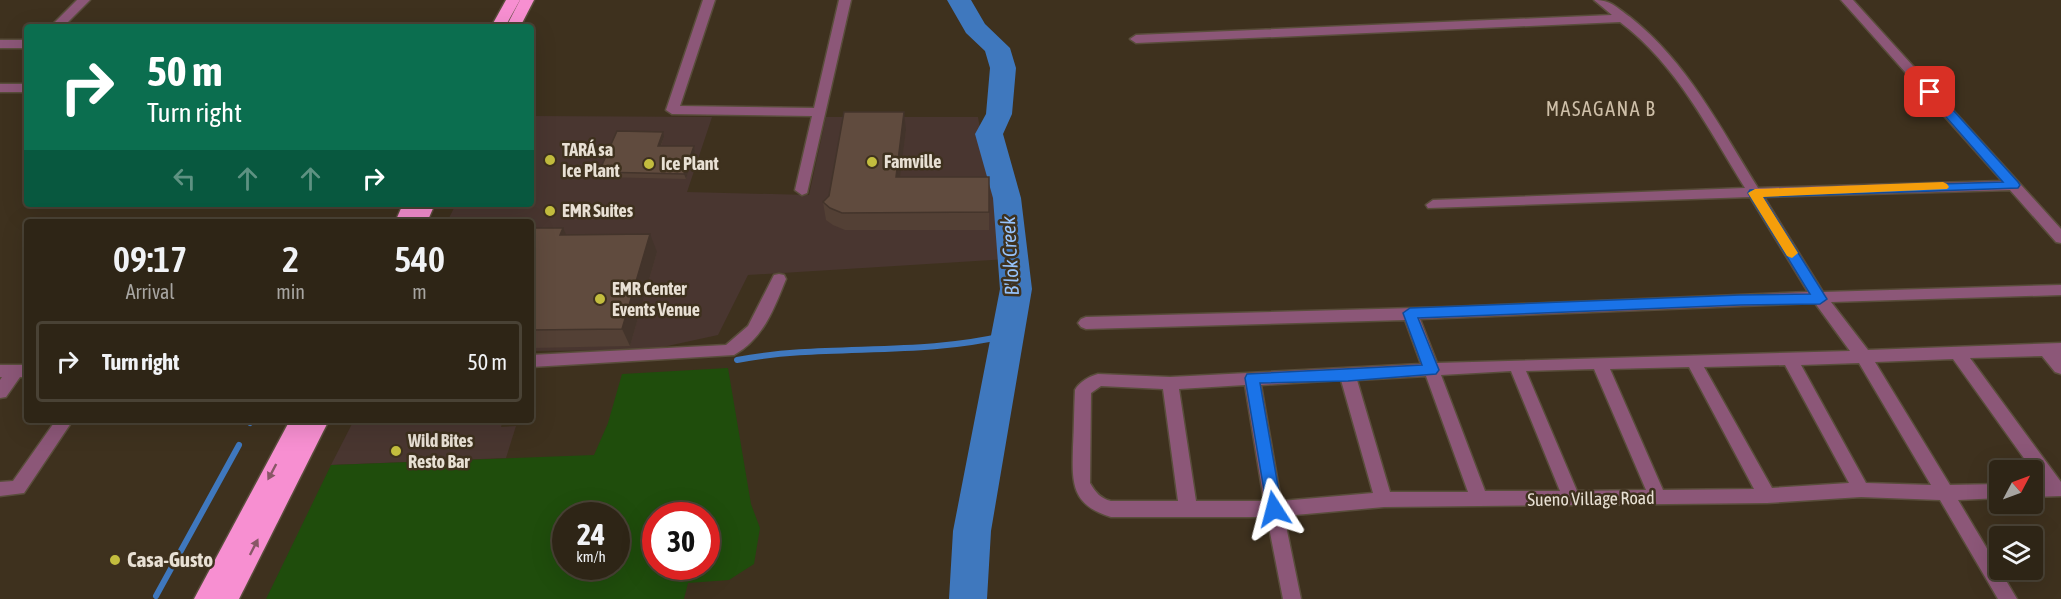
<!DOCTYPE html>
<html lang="en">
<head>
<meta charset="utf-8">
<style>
	body { margin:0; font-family:"Asap Condensed",sans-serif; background:#362d1f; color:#f1f3f6; height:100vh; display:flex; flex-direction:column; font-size:22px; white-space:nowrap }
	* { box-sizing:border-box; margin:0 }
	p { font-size:20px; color:#a7a5a1 }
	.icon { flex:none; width:33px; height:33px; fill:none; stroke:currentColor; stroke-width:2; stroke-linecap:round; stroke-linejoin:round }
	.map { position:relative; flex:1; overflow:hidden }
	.drawer { position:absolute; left:24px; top:219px; width:510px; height:204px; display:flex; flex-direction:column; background:#2e2516; border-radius:6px; box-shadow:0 6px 24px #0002,0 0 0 2px #494235 }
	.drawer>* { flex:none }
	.guide { position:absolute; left:24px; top:24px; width:510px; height:183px; border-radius:6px; box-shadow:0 6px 24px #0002,0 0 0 2px #494235; background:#0b6e4f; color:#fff; overflow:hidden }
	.needle { width:39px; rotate:49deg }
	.tools { position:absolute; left:1989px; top:460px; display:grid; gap:12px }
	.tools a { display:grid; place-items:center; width:54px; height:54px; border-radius:6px; background:#2e2516; box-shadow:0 6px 24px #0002,0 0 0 2px #494235; font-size:30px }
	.speed { position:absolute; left:552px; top:502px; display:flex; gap:12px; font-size:30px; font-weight:700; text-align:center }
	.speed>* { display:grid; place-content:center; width:78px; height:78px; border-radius:50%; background:#2e2516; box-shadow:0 6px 24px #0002,0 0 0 2px #494235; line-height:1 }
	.speed small { font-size:15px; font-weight:400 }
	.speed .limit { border:9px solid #d22; background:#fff; color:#111 }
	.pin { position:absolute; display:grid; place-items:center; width:51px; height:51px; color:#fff; margin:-26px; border-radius:12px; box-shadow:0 3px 9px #0006 }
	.me { position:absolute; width:66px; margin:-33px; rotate:351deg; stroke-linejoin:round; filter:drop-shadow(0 0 4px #0008) }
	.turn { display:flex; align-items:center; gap:21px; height:126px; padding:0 24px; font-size:27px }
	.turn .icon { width:78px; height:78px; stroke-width:2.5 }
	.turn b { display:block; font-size:42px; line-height:51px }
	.lanes { display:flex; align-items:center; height:57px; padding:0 24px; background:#0003; justify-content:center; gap:30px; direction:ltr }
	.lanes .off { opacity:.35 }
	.eta { display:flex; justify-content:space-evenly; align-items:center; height:102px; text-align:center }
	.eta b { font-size:36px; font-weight:600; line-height:42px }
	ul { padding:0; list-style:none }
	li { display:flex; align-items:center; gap:18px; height:81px; margin:0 12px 9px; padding:0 12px; border:3px solid #494235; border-radius:6px }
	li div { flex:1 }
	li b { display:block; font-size:22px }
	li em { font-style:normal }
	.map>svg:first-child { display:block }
	.commercial { fill:#493630 }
	.green { fill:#1f4d0c; fill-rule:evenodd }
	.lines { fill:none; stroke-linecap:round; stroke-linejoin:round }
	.stream { stroke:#3f78be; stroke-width:6 }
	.river { fill:#3f78be; fill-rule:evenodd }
	.minor-casing { stroke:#594d3b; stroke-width:3 }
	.highway-casing { stroke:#594d3b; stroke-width:3 }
	.minor { fill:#8c5778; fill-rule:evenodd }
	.highway { fill:#f78fd1; fill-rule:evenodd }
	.wall { fill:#534035 }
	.shaded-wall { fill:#43342b }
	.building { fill:#604b3e; stroke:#43342b; stroke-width:1.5 }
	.oneway { fill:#885766 }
	.route { fill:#1a73e8; stroke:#114b97; stroke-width:1.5 }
	.slow { fill:#f59e0b }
	.poi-dot { fill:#c3bd3e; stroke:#3e311e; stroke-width:2 }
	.labels { text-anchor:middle; stroke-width:5; stroke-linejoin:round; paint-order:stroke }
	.poi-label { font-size:18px; font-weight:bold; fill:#e8e0d4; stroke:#3e311e; text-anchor:start }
	.street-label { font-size:18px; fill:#e8e0d4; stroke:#3e311e }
	.neighbourhood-label { font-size:20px; letter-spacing:1.5px; fill:#cebfa8; stroke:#3e311e }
	.water-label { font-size:20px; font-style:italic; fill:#97c3fb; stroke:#3e311e }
	.near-poi-label { font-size:21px; font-weight:bold; fill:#e8e0d4; stroke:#3e311e; text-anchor:start }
</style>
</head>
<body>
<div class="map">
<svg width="2061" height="599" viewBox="0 0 2061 599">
	<rect width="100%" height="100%" fill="#3e311e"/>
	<g class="commercial">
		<path d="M531,116l181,1 -25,75 122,3 17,-78h152l9,54 17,23 4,65 -260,16 -30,60 -69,15 -118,1v-129h-84l9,-18h75z"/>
		<path d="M354,420h149l-2,7 15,-1 -10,32 -175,7z"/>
	</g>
	<path class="green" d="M728,368l23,136 9,24 -6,36 -25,16 -41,3 -4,16h-418l65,-134 263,-10 14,-32 14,-49zM566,516h50v51h-50zM656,516h50v51h-50z"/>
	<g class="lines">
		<g class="stream">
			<path d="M737,360c90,-17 180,-3 270,-25"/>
			<path d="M250,423l2,-3"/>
			<path d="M156,596l83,-151"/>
		</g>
		<path class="river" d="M947,0h24l14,24 25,24 6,20 -4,46 -9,20 18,64 11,91 -41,242 -4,68h-38l4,-68 47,-242 -7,-91 -18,-64 11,-20 4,-46 -5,-17 -19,-18z"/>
		<g class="minor-casing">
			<g id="minor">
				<path d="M77,0h13l-27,27h-13z"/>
				<path d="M703,0h12l-35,106 134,2 25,-108h12l-44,193 -5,2 -7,-5 17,-74 -140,-2 -6,-4z"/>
				<path d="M1594,0c17,0 22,7 36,17 57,45 90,110 128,171l244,-7 -161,-181h12l208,229v14l-5,-1 -46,-52 -246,7 59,95 238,-7v10l-230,7 37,48 193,-7v31l-6,-2 -13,-16 -72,2 91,124v14l-29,1v-14l9,-1 -88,-123 -78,3 75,123 50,-1v14l-42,2 59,99h-19l-58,-99 -79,-3 -94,6 -383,4 -100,9 17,83h-18l-16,-82h-156c-40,-12 -39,-34 -38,-70 1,-19 1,-38 2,-57 4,-8 15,-14 23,-16l72,3 251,-13 -16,-44 -319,9 -5,-2 -3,-4 3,-4 5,-2 364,-10 358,-15 -58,-95 -322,11 -2,-3 7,-5 312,-12c-37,-59 -68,-123 -125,-166l-484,21 -6,-4 6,-4 476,-20zM1815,303l35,48 -413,12 -17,-44zM1859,363l72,122 -65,-2 -65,-118zM1785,365l64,118 -77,5 -68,-121zM1689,367l65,122 -91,1 -53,-121zM1594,369l52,121 -69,1 -51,-120zM1511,371l49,120h-75l-44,-116zM1426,376l42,116h-78l-33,-112zM1341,380l32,113 -92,8 -20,-116zM1245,385l19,116h-68l-17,-112zM1101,386l62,3 15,112h-67c-10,-2 -16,-9 -21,-18l1,-90z"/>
				<rect x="0" y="40" width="27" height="8"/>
				<rect x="0" y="84" width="27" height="8"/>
				<path d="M779,274l5,1 2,4c-12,30 -23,60 -52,76l-203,12v-12l195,-10 22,-19 26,-51z"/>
				<path d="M0,365h27v12h-7l-14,20 -6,1v-18l2,-3h-2z"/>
				<path d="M56,420h17l-49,73 -24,3v-14l13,-1z"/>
			</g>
		</g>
		<g class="highway-casing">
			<g id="highway">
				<path d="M506,0h14l-15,27h-14z"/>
				<path d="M520,0h14l-14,27h-14z"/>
				<path d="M403,204h32l-8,18h-32z"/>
				<path d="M290,420h39l-90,179h-45z"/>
			</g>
		</g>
		<use href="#minor" class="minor"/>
		<use href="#highway" class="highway"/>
	</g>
	<g class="wall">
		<path d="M906,130l-6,47h89v53h-144l-12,-5 -7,-5 -3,-18z"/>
		<path d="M664,137l-3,9h33l1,5 -9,28 -85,-2 -2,-5z"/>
		<path d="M531,228l126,24 -27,94 -99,2z"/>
	</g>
	<g class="shaded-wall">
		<path d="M904,112l2,18 -8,64 -2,-17z"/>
		<path d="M663,132l1,5 -5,13 -1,-4z"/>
		<path d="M694,146l1,5 -9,28 -2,-5z"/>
		<path d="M563,228l8,17 -11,-10z"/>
		<path d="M650,234l7,18 -27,94 -8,-17z"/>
	</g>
	<g class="building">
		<path d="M844,112h60l-8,65h93v35l-147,1 -12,-5 -7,-6 6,-6z"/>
		<path d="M617,131l46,1 -5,14h36l-10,28 -85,-2z"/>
		<path d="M531,228h32l-3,7 90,-1 -28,95 -91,1z"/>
	</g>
	<defs><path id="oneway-solid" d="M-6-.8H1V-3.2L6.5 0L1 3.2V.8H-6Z" transform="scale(1.5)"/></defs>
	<g class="oneway">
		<use href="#oneway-solid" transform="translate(272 472) rotate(118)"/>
		<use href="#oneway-solid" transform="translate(254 547) rotate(-63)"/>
	</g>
	<path class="route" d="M1930,88l4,1 84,93 2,3 -2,3 -255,9 64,102 -7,5 -80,1 -322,13 21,52 -3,4 -88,7 -88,2 22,126 -2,5 -6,2 -6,-2 -23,-136 2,-4 175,-9 -19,-52 7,-5 330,-13 70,-1 -62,-101 2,-3 253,-8 -77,-88v-5z"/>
	<path class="slow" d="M1943,182l4,2 2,3 -2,2 -184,8 35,56 -6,5 -5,-2 -39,-63 7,-4z"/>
	<g class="poi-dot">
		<circle cx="550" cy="160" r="6"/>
		<circle cx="872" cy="162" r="6"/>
		<circle cx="649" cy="164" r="6"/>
		<circle cx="550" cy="211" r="6"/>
		<circle cx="600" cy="299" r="6"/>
		<circle cx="396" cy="451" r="6"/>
		<circle cx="115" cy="560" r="6"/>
	</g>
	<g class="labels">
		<g class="poi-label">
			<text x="562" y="156">TARÁ sa<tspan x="562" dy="21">Ice Plant</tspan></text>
			<text x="884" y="168">Famville</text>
			<text x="661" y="170">Ice Plant</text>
			<text x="562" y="217">EMR Suites</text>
			<text x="612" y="295">EMR Center<tspan x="612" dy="21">Events Venue</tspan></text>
			<text x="408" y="447">Wild Bites<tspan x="408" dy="21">Resto Bar</tspan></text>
		</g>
		<g class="street-label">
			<text transform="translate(1591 499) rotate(-1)" y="6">Sueno Village Road</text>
		</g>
		<g class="neighbourhood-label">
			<text x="1601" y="116">MASAGANA B</text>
		</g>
		<g class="water-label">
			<text transform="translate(1010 256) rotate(-93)" y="7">B'lok Creek</text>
		</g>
		<g class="near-poi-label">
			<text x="127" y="567">Casa-Gusto</text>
		</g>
	</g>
</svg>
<div class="tools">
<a><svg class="needle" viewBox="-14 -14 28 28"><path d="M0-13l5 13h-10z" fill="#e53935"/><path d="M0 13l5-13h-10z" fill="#a7a5a1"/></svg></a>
<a><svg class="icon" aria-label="layers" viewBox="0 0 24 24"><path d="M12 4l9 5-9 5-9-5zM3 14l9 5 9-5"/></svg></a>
</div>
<div class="speed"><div>24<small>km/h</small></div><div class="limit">30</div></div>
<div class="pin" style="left:1930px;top:92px;background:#d93025"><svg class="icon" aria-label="arrive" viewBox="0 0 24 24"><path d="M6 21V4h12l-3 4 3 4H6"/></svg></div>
<svg class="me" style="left:1274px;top:509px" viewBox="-20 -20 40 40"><path d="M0-17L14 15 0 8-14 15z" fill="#1a73e8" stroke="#fff" stroke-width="4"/></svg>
<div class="guide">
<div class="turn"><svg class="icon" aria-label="right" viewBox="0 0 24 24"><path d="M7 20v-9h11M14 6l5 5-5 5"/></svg><div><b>50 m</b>Turn right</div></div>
<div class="lanes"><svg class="icon off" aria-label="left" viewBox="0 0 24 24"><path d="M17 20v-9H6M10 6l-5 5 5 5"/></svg><svg class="icon off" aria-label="ahead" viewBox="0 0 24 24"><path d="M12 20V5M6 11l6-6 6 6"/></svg><svg class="icon off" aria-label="ahead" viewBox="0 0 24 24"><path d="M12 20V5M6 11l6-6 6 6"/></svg><svg class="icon" aria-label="right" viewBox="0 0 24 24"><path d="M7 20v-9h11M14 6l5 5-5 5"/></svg></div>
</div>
<section class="drawer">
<div class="eta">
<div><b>09:17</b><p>Arrival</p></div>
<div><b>2</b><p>min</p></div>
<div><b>540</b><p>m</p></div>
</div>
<ul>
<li><svg class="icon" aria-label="right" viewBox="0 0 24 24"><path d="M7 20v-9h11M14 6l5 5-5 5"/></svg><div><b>Turn right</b></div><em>50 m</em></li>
</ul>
</section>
</div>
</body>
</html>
